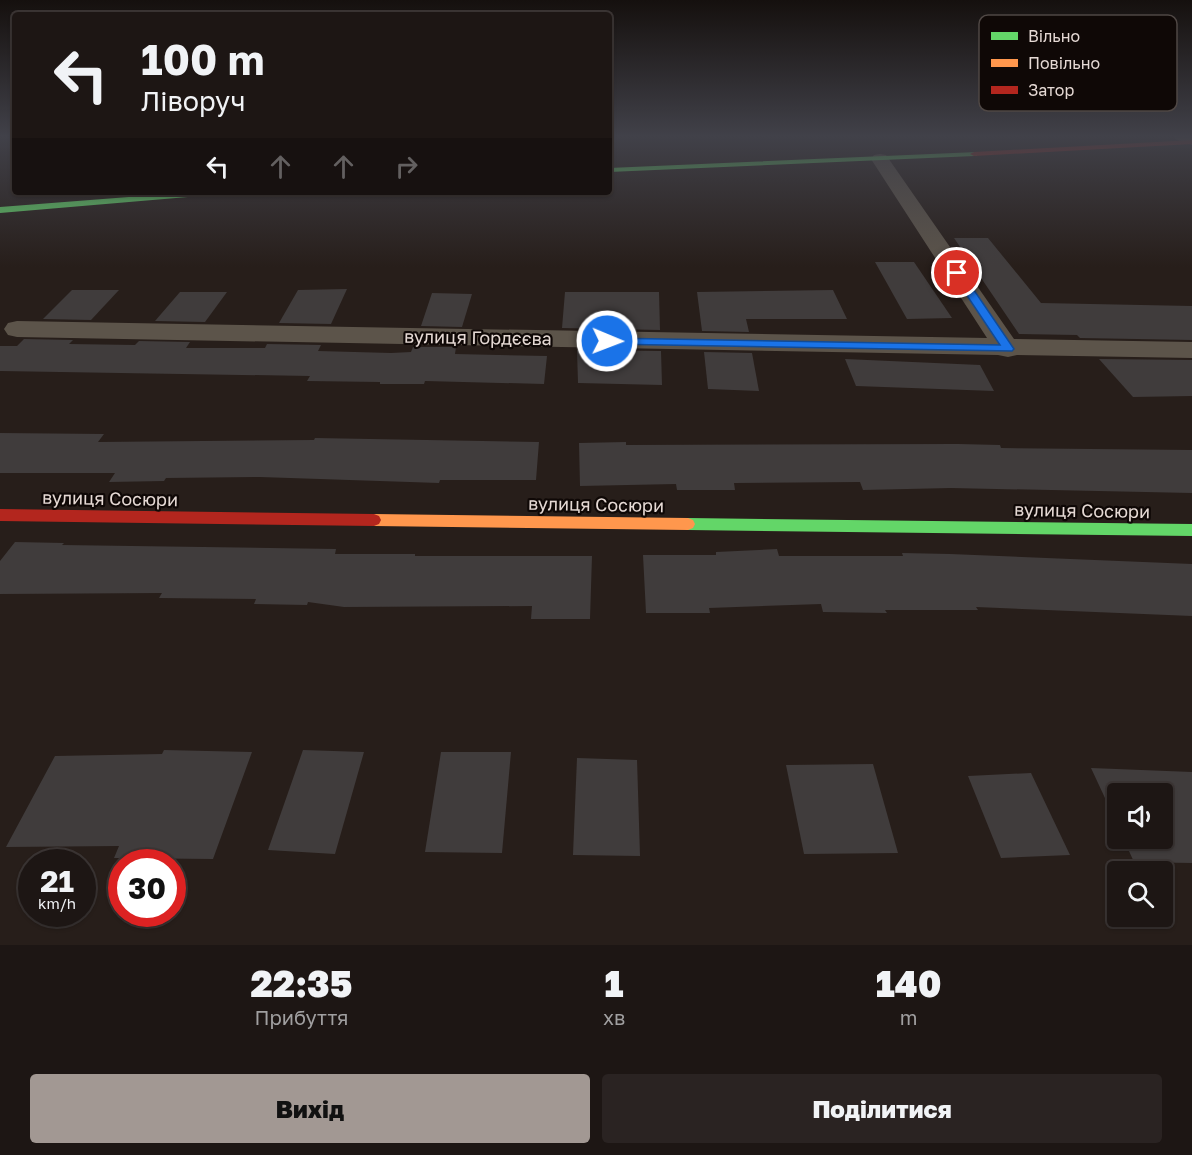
<!DOCTYPE html>
<html lang="uk">
<head>
<meta charset="utf-8">
<style>
	body { margin:0; font-family:"Golos Text",sans-serif; background:#2a2322; color:#f1f3f6; height:100vh; display:flex; flex-direction:column; font-size:22px; white-space:nowrap }
	* { box-sizing:border-box; margin:0 }
	p { font-size:20px; color:#a09fa0 }
	.icon { flex:none; width:33px; height:33px; fill:none; stroke:currentColor; stroke-width:2; stroke-linecap:round; stroke-linejoin:round }
	.map { position:relative; height:945px; overflow:hidden }
	.side { display:flex; flex-direction:column; background:#1d1614; flex:1 }
	.side>* { flex:none }
	.top-card { position:absolute; left:12px; top:12px; width:600px; height:183px; border-radius:6px; box-shadow:0 2px 4px #0004,0 0 0 2px #3b3534; background:#1d1614; color:#f1f3f6; overflow:hidden }
	.fabs { position:absolute; left:1107px; top:783px; display:grid; gap:12px }
	.fabs a { display:grid; place-items:center; width:66px; height:66px; border-radius:6px; background:#1d1614; box-shadow:0 2px 4px #0004,0 0 0 2px #3b3534; font-size:30px }
	.speed { position:absolute; left:18px; top:849px; display:flex; gap:12px; font-size:30px; font-weight:700; text-align:center }
	.speed>* { display:grid; place-content:center; width:78px; height:78px; border-radius:50%; background:#1d1614; box-shadow:0 2px 4px #0004,0 0 0 2px #3b3534; line-height:1 }
	.speed small { font-size:15px; font-weight:400 }
	.speed .limit { border:9px solid #d22; background:#fff; color:#111 }
	.pin { position:absolute; display:grid; place-items:center; width:51px; height:51px; color:#fff; margin:-26px; border:3px solid #fff; border-radius:50%; box-shadow:0 2px 6px #0007 }
	.me { position:absolute; width:66px; margin:-33px; rotate:91deg; stroke-linejoin:round; filter:drop-shadow(0 0 4px #0008) }
	.turn { display:flex; align-items:center; gap:21px; height:126px; padding:0 30px; font-size:27px }
	.turn .icon { width:78px; height:78px; stroke-width:2.5 }
	.turn b { display:block; font-size:42px; line-height:51px }
	.lanes { display:flex; align-items:center; height:57px; padding:0 30px; background:#0003; justify-content:center; gap:30px; direction:ltr }
	.lanes .off { opacity:.35 }
	.eta { display:flex; justify-content:space-evenly; align-items:center; height:102px; text-align:center }
	.eta b { font-size:36px; font-weight:800; line-height:42px }
	.primary-button { display:flex; gap:12px; margin-top:auto; padding:12px 30px }
	.primary-button a { flex:1; height:69px; border-radius:6px; background:#a29893; color:#111; font-size:24px; font-weight:800; line-height:69px; text-align:center }
	.primary-button a+a { background:#2a2322; color:#f1f3f6 }
	.map>svg:first-child { display:block }
	.building { fill:#403c3c }
	.lines { fill:none; stroke-linecap:round; stroke-linejoin:round }
	.street { fill:#5c544a; fill-rule:evenodd }
	.fast { fill:#63d668; fill-rule:evenodd }
	.slow { fill:#ff974d; fill-rule:evenodd }
	.jam { fill:#b3261e; fill-rule:evenodd }
	.route { fill:#1a73e8; stroke:#114b97; stroke-width:1.5 }
	.labels { text-anchor:middle; stroke-width:4.5; stroke-linejoin:round; paint-order:stroke }
	.street-label { font-size:18px; fill:#e5d9d4; stroke:#0f0806 }
	.key { fill:#0f0806; stroke:#4f4744; stroke-width:1.5 }
	.key-label { font-size:16px; fill:#e5d9d4 }
</style>
</head>
<body>
<div class="map">
<svg width="1192" height="945" viewBox="0 0 1192 945">
	<rect width="100%" height="100%" fill="#271e1a"/>
	<g class="building">
		<path d="M954,238h34l53,65 151,3v34l-112,-2 -3,-3 -58,-1z"/>
		<path d="M875,262h39l38,56 -45,1z"/>
		<path d="M347,289l-16,35 -52,-1 19,-33z"/>
		<path d="M72,290h47l-28,30 -48,-1z"/>
		<path d="M833,290l14,29h-101l3,13 -47,-1 -5,-39z"/>
		<path d="M180,292h47l-22,30 -50,-1z"/>
		<path d="M565,292h94l1,38 -98,-2z"/>
		<path d="M432,293l40,1 -10,33 -41,-1z"/>
		<path d="M24,339l49,1 -4,4 66,1 4,-4 51,1 -4,6h79l2,-4 54,1 -3,6 73,2 20,-1 2,-5h43l-1,7 92,2 -3,28 -119,-3 -1,3h-44v-2l-73,-1 3,-5 -310,-5v-25h17z"/>
		<path d="M577,350l84,1 1,34 -84,-2z"/>
		<path d="M704,352l48,1 7,38 -51,-2z"/>
		<path d="M845,359l135,6 14,26 -138,-5z"/>
		<path d="M1099,359l93,1v36l-59,1z"/>
		<path d="M0,433l104,1 -6,8 216,-2 1,-2 224,4 -3,38h-96l-1,3 -179,-6 -94,1 -2,3 -55,1 6,-9h-115z"/>
		<path d="M626,442v3l332,-1 42,1 1,3 191,2v43l-241,-5 -88,2 -3,-8 -126,1 1,7h-58l-1,-6 -96,2 -1,-43z"/>
		<path d="M15,542l49,1 -2,2 274,4 -1,5h80v2h177l-2,63h-59l1,-13 -188,1 -36,-5 -1,3 -53,-1 2,-5 -97,-1 3,-5 -162,1v-33z"/>
		<path d="M777,549l2,7h124l-1,-3 48,1 242,10v52l-216,-9 2,3h-93l2,3 -64,-1 -2,-8 -112,4 1,5h-64l-3,-58h73v-3z"/>
		<path d="M164,750l88,2 -39,107 -99,-1 5,-12 -113,1 49,-91 107,-2z"/>
		<path d="M303,750l61,2 -29,102 -67,-4z"/>
		<path d="M441,752h70l-9,101 -77,-1z"/>
		<path d="M577,758l60,2 3,96 -67,-1z"/>
		<path d="M873,764l25,89 -94,1 -18,-89z"/>
		<path d="M1091,768l101,4v91l-58,-1 -11,-24h39v-44h-44v32z"/>
		<path d="M1031,773l39,82 -69,3 -33,-82z"/>
	</g>
	<g class="lines">
		<g class="street">
			<path d="M1173,135h19v10l-17,-6z"/>
			<path d="M880,154l6,1 128,184 178,3v16l-175,-3 -9,2 -10,-2 -981,-18 -9,-2 -4,-6 4,-6 9,-2 970,17 -116,-179 3,-4z"/>
		</g>
		<g class="fast">
			<path d="M977,152v4h-3l-365,16v-4z"/>
			<path d="M193,192h34l-4,2 -223,19v-6z"/>
			<path d="M688,518l504,6v12l-504,-6 -5,-2 -2,-4 2,-4z"/>
		</g>
		<path class="slow" d="M374,514l314,4 5,2 2,4 -2,4 -5,2 -314,-4 -5,-2 -2,-4 2,-4z"/>
		<g class="jam">
			<path d="M1192,140v4l-218,12 -4,-2 4,-2z"/>
			<path d="M0,509l374,5 5,2 2,4 -2,4 -5,2 -374,-5z"/>
		</g>
	</g>
	<linearGradient id="sky" x2="0" y2="1"><stop stop-color="#15100e"/><stop offset="0.51" stop-color="#414149"/><stop offset="1" stop-color="#414149" stop-opacity="0"/></linearGradient>
	<rect width="1192" height="267" fill="url(#sky)"/>
	<path class="route" d="M954,271h7l53,78 -2,2 -405,-7 -6,-3 6,-3 393,7 -48,-72z"/>
	<g class="labels">
		<g class="street-label">
			<text transform="translate(478 338) rotate(1)" y="6">вулиця Гордєєва</text>
			<text transform="translate(110 499) rotate(1)" y="6">вулиця Сосюри</text>
			<text transform="translate(596 505) rotate(1)" y="6">вулиця Сосюри</text>
			<text transform="translate(1082 511) rotate(1)" y="6">вулиця Сосюри</text>
		</g>
	</g>
	<rect x="979" y="15" width="198" height="96" rx="9" class="key"/>
	<rect x="991" y="32" width="27" height="8" fill="#63d668"/>
	<rect x="991" y="59" width="27" height="8" fill="#ff974d"/>
	<rect x="991" y="86" width="27" height="8" fill="#b3261e"/>
	<g class="key-label">
		<text x="1028" y="42">Вільно</text>
		<text x="1028" y="69">Повільно</text>
		<text x="1028" y="96">Затор</text>
	</g>
</svg>
<div class="fabs">
<a><svg class="icon" aria-label="sound" viewBox="0 0 24 24"><path d="M4 9h4l5-4v14l-5-4H4zM17 9q2 3 0 6"/></svg></a>
<a><svg class="icon" aria-label="search" viewBox="0 0 24 24"><circle cx="10" cy="10" r="6"/><path d="M15 15l6 6"/></svg></a>
</div>
<div class="speed"><div>21<small>km/h</small></div><div class="limit">30</div></div>
<div class="pin" style="left:957px;top:273px;background:#d93025"><svg class="icon" aria-label="arrive" viewBox="0 0 24 24"><path d="M6 21V4h12l-3 4 3 4H6"/></svg></div>
<svg class="me" style="left:607px;top:341px" viewBox="-20 -20 40 40"><circle r="17" fill="#1a73e8" stroke="#fff" stroke-width="3"/><path d="M0-11L8 9 0 5-8 9z" fill="#fff"/></svg>
<div class="top-card">
<div class="turn"><svg class="icon" aria-label="left" viewBox="0 0 24 24"><path d="M17 20v-9H6M10 6l-5 5 5 5"/></svg><div><b>100 m</b>Ліворуч</div></div>
<div class="lanes"><svg class="icon" aria-label="left" viewBox="0 0 24 24"><path d="M17 20v-9H6M10 6l-5 5 5 5"/></svg><svg class="icon off" aria-label="ahead" viewBox="0 0 24 24"><path d="M12 20V5M6 11l6-6 6 6"/></svg><svg class="icon off" aria-label="ahead" viewBox="0 0 24 24"><path d="M12 20V5M6 11l6-6 6 6"/></svg><svg class="icon off" aria-label="right" viewBox="0 0 24 24"><path d="M7 20v-9h11M14 6l5 5-5 5"/></svg></div>
</div>
</div>
<section class="side">
<div class="eta">
<div><b>22:35</b><p>Прибуття</p></div>
<div><b>1</b><p>хв</p></div>
<div><b>140</b><p>m</p></div>
</div>
<div class="primary-button"><a>Вихід</a><a>Поділитися</a></div>
</section>
</body>
</html>
